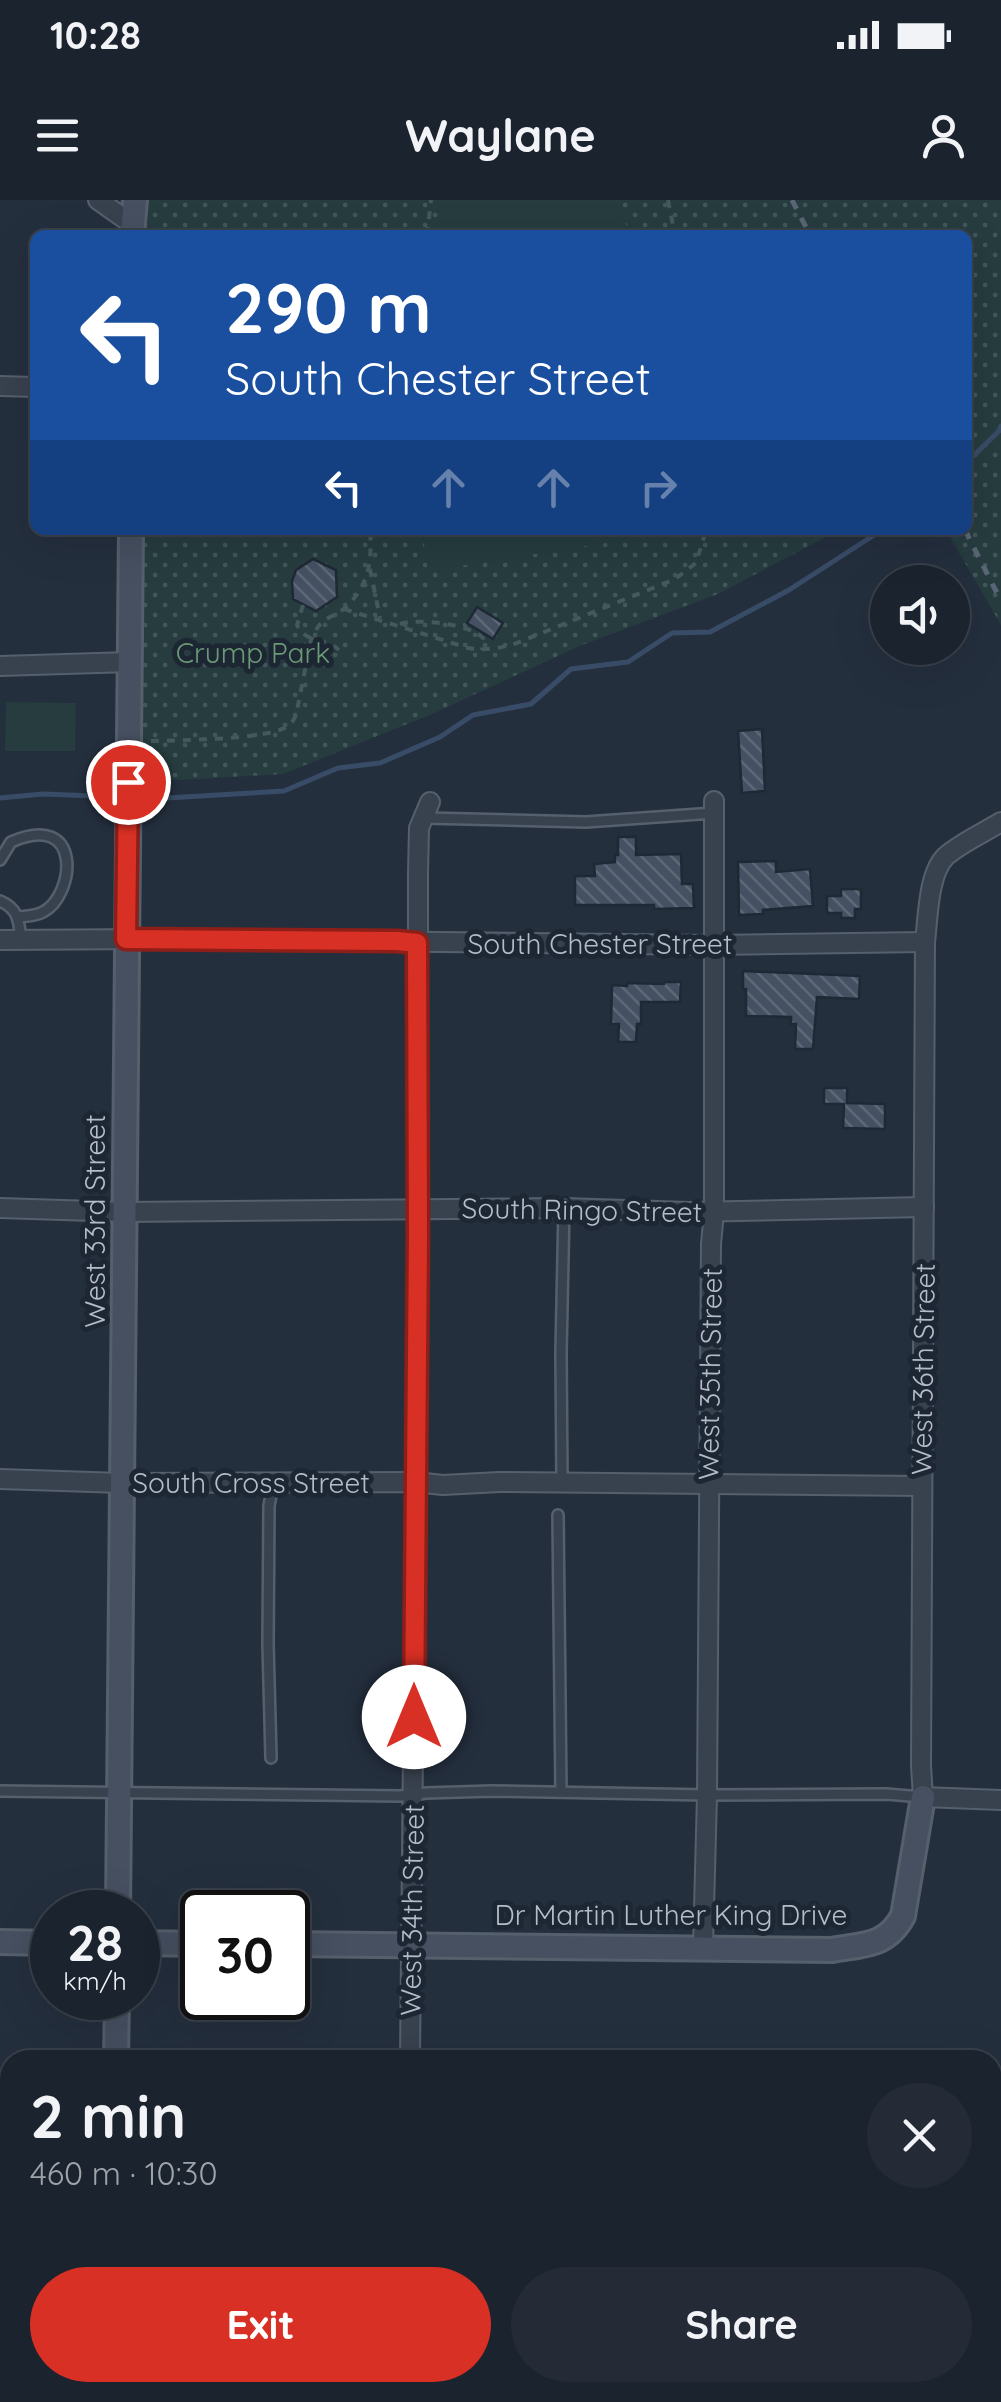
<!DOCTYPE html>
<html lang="en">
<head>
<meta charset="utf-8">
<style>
	body { margin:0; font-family:Quicksand,sans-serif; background:#242b36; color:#f1f3f6; height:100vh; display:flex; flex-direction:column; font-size:38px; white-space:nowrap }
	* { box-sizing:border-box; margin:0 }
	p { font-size:32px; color:#a0a4aa }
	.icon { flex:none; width:55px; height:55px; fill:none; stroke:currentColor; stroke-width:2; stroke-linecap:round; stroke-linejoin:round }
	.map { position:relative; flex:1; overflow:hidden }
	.sheet { position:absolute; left:0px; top:1850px; width:1002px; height:352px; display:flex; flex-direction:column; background:#1b232e; border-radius:30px 30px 0 0; box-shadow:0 10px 40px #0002,0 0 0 2px #39404a }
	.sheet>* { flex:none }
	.banner { position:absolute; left:30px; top:30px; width:942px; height:305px; border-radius:15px; box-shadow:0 10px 40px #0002,0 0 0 2px #39404a; background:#1a4fa0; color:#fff; overflow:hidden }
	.fabs { position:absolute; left:870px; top:365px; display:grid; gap:20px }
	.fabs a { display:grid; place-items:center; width:100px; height:100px; border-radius:50%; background:#1b232e; box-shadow:0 10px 40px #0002,0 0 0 2px #39404a; font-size:50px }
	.speed { position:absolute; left:30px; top:1690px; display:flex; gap:20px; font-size:50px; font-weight:700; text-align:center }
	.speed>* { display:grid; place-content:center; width:130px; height:130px; border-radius:50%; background:#1b232e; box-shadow:0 10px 40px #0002,0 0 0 2px #39404a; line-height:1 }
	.speed small { font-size:25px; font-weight:400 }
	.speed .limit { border:5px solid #111; border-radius:15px; background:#fff; color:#111 }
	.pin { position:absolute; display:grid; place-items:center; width:85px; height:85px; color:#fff; margin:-42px; border:5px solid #fff; border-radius:50%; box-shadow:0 2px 10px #0007 }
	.me { position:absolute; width:110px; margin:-55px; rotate:0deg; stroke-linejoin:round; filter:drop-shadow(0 0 8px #0008) }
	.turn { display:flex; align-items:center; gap:35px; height:210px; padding:0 30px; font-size:45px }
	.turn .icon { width:130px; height:130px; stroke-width:2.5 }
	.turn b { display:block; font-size:70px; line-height:85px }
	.lanes { display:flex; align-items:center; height:95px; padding:0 30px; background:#0003; justify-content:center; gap:50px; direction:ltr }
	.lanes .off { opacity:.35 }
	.round { display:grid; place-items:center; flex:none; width:105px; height:105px; border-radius:52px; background:#242b36 }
	.headline { display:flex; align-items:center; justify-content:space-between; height:170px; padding:0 30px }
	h1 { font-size:60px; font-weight:800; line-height:75px }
	.button { display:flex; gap:20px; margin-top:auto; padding:20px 30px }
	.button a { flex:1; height:115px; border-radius:60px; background:#d93025; color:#fff; font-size:40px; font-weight:800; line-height:115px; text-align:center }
	.button a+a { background:#242b36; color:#f1f3f6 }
	.status { display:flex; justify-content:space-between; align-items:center; height:70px; padding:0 50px; background:#1b232e; direction:ltr }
	.status svg { height:28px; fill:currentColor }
	header { display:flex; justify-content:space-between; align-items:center; height:130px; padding:0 30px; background:#1b232e; font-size:45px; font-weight:800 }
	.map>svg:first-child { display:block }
	.park { fill:url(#park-dots) }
	.garden { fill:#263c3f }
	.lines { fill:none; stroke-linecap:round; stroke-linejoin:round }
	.stream { stroke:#394c67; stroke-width:5 }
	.building { fill:url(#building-back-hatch); stroke:#1f2835; stroke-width:2.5 }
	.lane-casing { stroke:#565f6c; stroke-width:14 }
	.street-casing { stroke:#565f6c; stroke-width:22 }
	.secondary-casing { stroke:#565f6c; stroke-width:28 }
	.path { stroke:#44595c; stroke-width:4; stroke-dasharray:8 8; stroke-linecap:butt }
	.lane { stroke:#38414e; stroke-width:9 }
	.street { stroke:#38414e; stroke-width:18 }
	.secondary { stroke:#465061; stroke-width:22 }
	.rail { stroke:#5a6575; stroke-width:5; stroke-dasharray:10 10; stroke-linecap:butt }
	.route-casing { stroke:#8d1f18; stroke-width:25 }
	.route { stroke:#d93025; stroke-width:18 }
	.labels { text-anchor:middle; stroke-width:10; stroke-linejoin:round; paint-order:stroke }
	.park-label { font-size:28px; fill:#6b9a76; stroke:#1d2633 }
	.street-label { font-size:28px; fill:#b4bcc9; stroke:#1d2633 }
</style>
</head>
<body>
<div class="status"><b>10:28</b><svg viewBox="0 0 49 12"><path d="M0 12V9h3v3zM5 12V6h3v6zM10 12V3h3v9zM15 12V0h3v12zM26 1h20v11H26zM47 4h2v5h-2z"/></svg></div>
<header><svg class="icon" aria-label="menu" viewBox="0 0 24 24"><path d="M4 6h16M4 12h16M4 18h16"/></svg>Waylane<svg class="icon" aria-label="person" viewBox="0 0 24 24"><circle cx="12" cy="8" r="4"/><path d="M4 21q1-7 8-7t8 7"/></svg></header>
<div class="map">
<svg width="1001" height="2202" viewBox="0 0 1001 2202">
	<defs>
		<pattern id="park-dots" width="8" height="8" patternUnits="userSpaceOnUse" patternTransform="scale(2.5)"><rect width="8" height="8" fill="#263c3f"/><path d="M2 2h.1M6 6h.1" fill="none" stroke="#435659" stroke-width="1.8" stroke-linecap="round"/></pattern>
		<pattern id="building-back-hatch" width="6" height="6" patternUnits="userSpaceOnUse" patternTransform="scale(2.5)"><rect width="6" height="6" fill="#455162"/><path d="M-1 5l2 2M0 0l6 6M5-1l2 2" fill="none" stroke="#5d6877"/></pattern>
	</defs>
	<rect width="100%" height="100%" fill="#242f3e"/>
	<g class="park">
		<path d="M136,0h865v425l-55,-95h22v-295h-832z"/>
		<path d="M132,330h707l-121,64 -136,51 -150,69 -149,60 -155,9z"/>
	</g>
	<g class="garden">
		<path d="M442,0h171l19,35h-195z"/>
		<path d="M422,330h246v3l-240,38z"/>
		<path d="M6,502l70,1 -1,48h-70z"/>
	</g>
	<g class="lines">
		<g class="stream">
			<path d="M968,261l31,-30 2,-5"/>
			<path d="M133,597l34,1 117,-7 54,-23 42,-5 60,-26 33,-22 58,-11 40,-35 57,-7 44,-29 38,-1 79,-42 93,-60"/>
			<path d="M0,598l43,-4 79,3"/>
		</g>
	</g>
	<g class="building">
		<path d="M313,359l23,11 1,27 -21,14 -23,-12 -1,-18 4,-11z"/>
		<path d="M477,407l26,16 -10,16 -26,-16z"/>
		<path d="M762,529l3,62 -23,2 -4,-62z"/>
		<path d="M618,637h18v18l45,-1 1,30h11l1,24 -40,1v-4h-79v-29h20l-1,-12 21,-2v-7h3z"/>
		<path d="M776,661v11l34,-3 3,37 -50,4v4l-24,1 -1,-53z"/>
		<path d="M841,689h20v20h-6v9h-14v-5h-14v-17h14z"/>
		<path d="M743,771l117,5 -1,23 -42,-2 -4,52h-18l1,-25h-5v-7l-45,-1v-27h-3z"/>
		<path d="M664,782h17l-1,20h-39v22h-4l-1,18h-18l1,-18h-8l1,-39 15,1v-3l37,1z"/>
		<path d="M824,888h23v15l38,1v25l-42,-1 1,-24h-20z"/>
	</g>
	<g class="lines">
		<g class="lane-casing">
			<g id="lane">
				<path d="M425,618l161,4 128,-9"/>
				<path d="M0,660l11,-18c73,-32 64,54 32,70 -7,4 -17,4 -24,5"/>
				<path d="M0,701c19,8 19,21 21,39"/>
				<path d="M562,1283l-1,-130 3,-145"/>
				<path d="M558,1315l3,277"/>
				<path d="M271,1558l-3,-114 1,-138 4,-22"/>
				<path d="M0,1591l400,5 26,-3 66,-2 215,4 179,-1 36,3"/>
				<path d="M0,1886h10"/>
				<path d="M0,2177h10"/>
			</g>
		</g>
		<g class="street-casing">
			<g id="street">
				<path d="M98,0l34,24"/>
				<path d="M0,186l35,1"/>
				<path d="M0,466l130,-4"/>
				<path d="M1001,622c-18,11 -40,21 -55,34 -18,17 -18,62 -21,86l-4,824 2,31 78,3"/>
				<path d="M0,740l148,-1 566,6 211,-3"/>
				<path d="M0,1008l124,4 440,-4 125,4 235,-5"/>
				<path d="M0,1279l122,4 293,-1 28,3 56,-3 423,4"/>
				<path d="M703,1747l4,-152 4,-551 3,-32v-411"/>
				<path d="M410,1860l8,-824v-363l1,-45 11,-26"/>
				<path d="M0,2032h10"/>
				<path d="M402,2202v-10"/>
				<path d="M530,2202v-10"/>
				<path d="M731,2202l9,-10"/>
			</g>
		</g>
		<g class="secondary-casing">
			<g id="secondary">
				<path d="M132,35l3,-35"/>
				<path d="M118,1712l13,-1382"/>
				<path d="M0,1742l52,1"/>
				<path d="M138,1743l64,1"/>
				<path d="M288,1744l544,6c32,-6 54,-3 71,-34l20,-119"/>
				<path d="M116,1860l1,-62"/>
				<path d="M110,2202v-10"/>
			</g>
		</g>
		<g class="path">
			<path d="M668,0l7,35"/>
			<path d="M427,35l4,-35"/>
			<path d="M370,369l10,49"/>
			<path d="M303,405l-6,20c9,19 28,12 42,25"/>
			<path d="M344,409l124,39c18,3 32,0 49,-5l158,-64 21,-16 10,-33"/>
			<path d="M400,424c18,-6 70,0 83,14l-1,12"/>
			<path d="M151,541c28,-1 114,-1 135,-14 6,-3 7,-6 10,-12l15,-75c11,-26 19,-19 35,-33 24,-23 26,-47 24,-77"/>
		</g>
		<use href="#lane" class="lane"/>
		<use href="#street" class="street"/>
		<use href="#secondary" class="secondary"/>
		<g class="rail">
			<path d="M792,0l18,35"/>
			<path d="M965,330l36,71"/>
		</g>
	</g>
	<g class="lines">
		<g class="route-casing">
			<path id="route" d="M128,582l-2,157 271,2 20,2 1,293 -4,481"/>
		</g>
		<use href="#route" class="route"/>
	</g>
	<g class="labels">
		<g class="park-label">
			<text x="253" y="463">Crump Park</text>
		</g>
		<g class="street-label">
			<text x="600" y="754">South Chester Street</text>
			<text transform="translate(582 1010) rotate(1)" y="10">South Ringo Street</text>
			<text transform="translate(95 1021) rotate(-90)" y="10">West 33rd Street</text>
			<text transform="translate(923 1169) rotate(-89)" y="10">West 36th Street</text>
			<text transform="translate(710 1174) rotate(-89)" y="10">West 35th Street</text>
			<text x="251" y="1293">South Cross Street</text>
			<text transform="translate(412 1710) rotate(-89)" y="10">West 34th Street</text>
			<text x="671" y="1725">Dr Martin Luther King Drive</text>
		</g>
	</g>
</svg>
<div class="fabs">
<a><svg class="icon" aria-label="sound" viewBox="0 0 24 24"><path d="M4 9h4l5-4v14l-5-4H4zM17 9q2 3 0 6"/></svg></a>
</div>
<div class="speed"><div>28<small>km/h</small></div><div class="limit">30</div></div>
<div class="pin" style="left:128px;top:582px;background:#d93025"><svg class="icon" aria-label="arrive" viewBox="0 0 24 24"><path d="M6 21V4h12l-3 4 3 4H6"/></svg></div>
<svg class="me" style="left:414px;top:1517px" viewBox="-20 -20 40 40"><circle r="19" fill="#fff"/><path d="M0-13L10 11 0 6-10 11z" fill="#d93025"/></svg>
<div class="banner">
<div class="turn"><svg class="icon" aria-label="left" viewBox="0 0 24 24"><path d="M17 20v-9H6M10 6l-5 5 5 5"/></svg><div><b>290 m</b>South Chester Street</div></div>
<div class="lanes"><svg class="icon" aria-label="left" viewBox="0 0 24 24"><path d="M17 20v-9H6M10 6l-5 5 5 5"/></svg><svg class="icon off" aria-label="ahead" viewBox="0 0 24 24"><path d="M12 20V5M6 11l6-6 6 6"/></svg><svg class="icon off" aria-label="ahead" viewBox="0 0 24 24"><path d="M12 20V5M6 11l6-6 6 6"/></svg><svg class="icon off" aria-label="right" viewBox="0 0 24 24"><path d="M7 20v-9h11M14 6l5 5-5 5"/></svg></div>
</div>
<section class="sheet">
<div class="headline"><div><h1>2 min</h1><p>460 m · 10:30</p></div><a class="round"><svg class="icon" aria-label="close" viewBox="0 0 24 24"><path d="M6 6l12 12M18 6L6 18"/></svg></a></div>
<div class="button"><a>Exit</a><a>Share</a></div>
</section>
</div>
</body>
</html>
